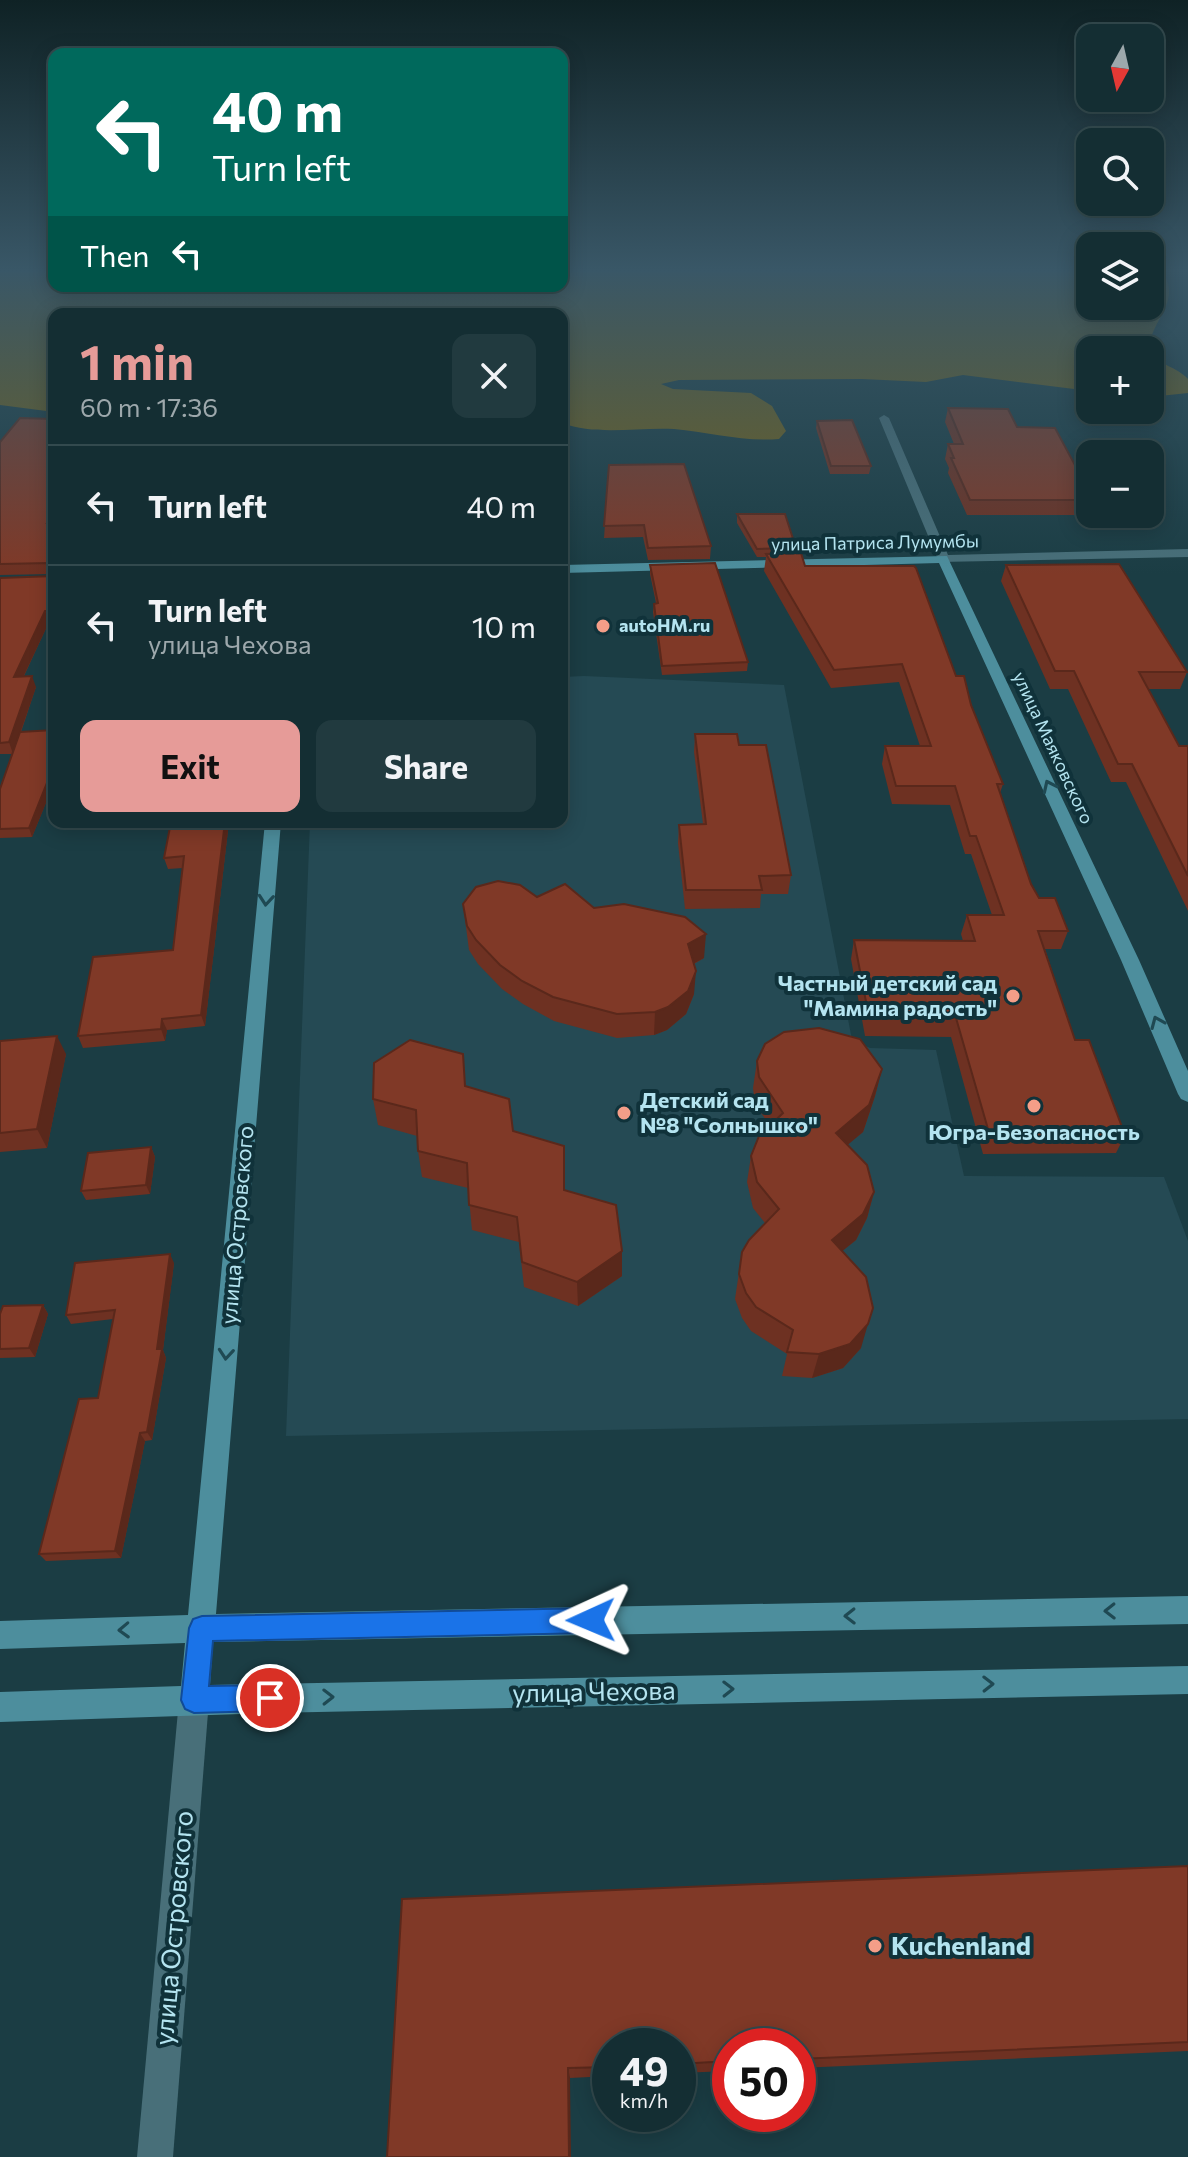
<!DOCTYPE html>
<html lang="en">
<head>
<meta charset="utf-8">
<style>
	body { margin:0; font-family:Commissioner,sans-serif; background:#213a3f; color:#f1f3f6; height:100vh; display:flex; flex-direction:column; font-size:30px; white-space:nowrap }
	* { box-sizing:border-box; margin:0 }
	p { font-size:26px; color:#9da8ac }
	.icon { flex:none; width:44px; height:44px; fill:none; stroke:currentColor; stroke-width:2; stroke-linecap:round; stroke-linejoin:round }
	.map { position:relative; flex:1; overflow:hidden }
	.panel { position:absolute; left:48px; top:308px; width:520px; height:520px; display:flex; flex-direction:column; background:#142e33; border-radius:16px; box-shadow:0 4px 20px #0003,0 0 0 2px #334a4e }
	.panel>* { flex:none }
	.guide { position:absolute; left:48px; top:48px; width:520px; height:244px; border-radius:16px; box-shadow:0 4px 20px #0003,0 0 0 2px #334a4e; background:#00695c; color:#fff; overflow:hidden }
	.needle { width:52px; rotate:188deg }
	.tools { position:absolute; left:1076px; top:24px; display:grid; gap:16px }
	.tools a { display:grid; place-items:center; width:88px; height:88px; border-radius:16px; background:#142e33; box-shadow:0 4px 20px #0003,0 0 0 2px #334a4e; font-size:40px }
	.speed { position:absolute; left:592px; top:2028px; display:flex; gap:16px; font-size:40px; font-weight:700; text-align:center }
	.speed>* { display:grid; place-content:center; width:104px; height:104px; border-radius:50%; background:#142e33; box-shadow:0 4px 20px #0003,0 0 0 2px #334a4e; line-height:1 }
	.speed small { font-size:20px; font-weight:400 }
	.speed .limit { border:12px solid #d22; background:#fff; color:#111 }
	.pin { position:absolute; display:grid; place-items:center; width:68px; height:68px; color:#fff; margin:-34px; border:4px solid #fff; border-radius:50%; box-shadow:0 2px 8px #0007 }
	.me { position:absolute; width:88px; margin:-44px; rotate:269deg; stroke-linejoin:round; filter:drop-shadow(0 0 6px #0008) }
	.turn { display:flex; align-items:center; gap:28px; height:168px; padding:0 32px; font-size:36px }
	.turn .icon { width:104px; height:104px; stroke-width:2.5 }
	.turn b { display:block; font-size:56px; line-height:68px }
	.then { display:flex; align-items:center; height:76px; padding:0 32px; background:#0003; gap:16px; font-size:30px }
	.round { display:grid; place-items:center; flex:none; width:84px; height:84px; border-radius:16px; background:#213a3f }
	.overview { display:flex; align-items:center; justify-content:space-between; height:136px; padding:0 32px }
	h1 { font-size:48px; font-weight:700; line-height:60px; color:#e69b98 }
	.action { display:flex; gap:16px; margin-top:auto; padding:16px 32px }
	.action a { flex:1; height:92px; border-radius:16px; background:#e69b98; color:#111; font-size:32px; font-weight:700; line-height:92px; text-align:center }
	.action a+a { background:#213a3f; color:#f1f3f6 }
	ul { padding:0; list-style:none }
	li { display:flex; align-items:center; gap:24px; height:120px; padding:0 32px; border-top:2px solid #334a4e }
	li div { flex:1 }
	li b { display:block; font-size:30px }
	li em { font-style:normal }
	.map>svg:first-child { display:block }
	.built { fill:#254a54 }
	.forest { fill:#72611b }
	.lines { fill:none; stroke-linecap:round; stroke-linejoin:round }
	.street { fill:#486f79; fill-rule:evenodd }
	.secondary { fill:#4d8e9d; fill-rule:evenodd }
	.wall { fill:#6e3122 }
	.shaded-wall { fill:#5a281b }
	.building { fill:#803927; stroke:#5a281b; stroke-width:2 }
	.oneway { stroke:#1f4953 }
	.route { fill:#1a73e8; stroke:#114b97; stroke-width:2 }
	.poi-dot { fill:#f49e88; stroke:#10323a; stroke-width:3 }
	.labels { text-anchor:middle; stroke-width:8; stroke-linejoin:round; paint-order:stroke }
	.far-street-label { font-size:18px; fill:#b4e4f0; stroke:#10323a }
	.far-poi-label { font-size:18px; font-weight:bold; fill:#b4e4f0; stroke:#10323a; text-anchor:start }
	.poi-label { font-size:22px; font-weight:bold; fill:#b4e4f0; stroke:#10323a; text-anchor:end }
	.street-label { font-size:22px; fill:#b4e4f0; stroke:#10323a }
	.near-street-label { font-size:26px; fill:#b4e4f0; stroke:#10323a }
	.near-poi-label { font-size:26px; font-weight:bold; fill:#b4e4f0; stroke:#10323a; text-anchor:start }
</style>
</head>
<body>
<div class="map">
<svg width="1188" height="2157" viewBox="0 0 1188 2157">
	<rect width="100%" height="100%" fill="#1b3d44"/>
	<path class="built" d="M584,676l200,9 68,355 18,8 66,2 28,126 200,1 24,64v178l-902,17 24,-614h252v-145z"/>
	<g class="forest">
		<path d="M0,272h54v14h508v-14h528v34h60v-34h13c19,31 -13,48 -14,78h-59v41l-127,-16 -37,7 -64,-3 -183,1 -18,4 12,5 78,4 21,13 14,25 -7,8c-36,3 -70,-7 -105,-10 -36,-2 -78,7 -112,-6v-109h-508v98l-54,-7z"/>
		<path d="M1150,352c9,13 27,15 38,27v14l-38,4z"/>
	</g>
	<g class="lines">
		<g class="street">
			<path d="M884,415l5,3 59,137 240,-6v8l-249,5 -60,-144z"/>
			<path d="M194,1685l10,5 5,10 -36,457h-36l42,-457 5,-10z"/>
		</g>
		<g class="secondary">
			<path d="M947,556l192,404 49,111v31l-7,-3 -3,-5 -57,-134 -182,-397 -377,10v-8z"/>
			<path d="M265,822h16l-65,792 972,-18v28l-975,18 -3,43 978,-19v28l-918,19 -270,9v-30l181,-6 4,-43 -185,6v-28l188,-6z"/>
		</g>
	</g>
	<g class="wall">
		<path d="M948,408l69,19 73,73 -1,15h-122l-19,-42 1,-5 -4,-9 3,-15h6l-9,-22z"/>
		<path d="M54,419v203h-5l-25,54 12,11 -15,45 33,-2v53l-22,54 -32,1v-49l13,-35h-13v-176l53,-2v-2l-53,1v-133z"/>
		<path d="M817,421l54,45 -2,8h-39l-14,-46z"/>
		<path d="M609,465l102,81 -1,13 -62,1 -5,-23 -39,1z"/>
		<path d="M737,514l59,34 -1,5 10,13 151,110 15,29 32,79 -3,9 31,91 8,14 29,33 -7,18h-16l30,91 50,95 -9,18 -133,1 -32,-117 -86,-1 -14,-77 3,-19 109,1 -2,-7 6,-19h25l-21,-61h-6l-15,-49 -58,-1 -10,-40 3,-18h35l-21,-64 -68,6 -67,-117 2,-14h-9l-20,-34z"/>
		<path d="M650,565l98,97 -1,9 -85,4 -9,-63 1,-8 2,-1 -6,-29z"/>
		<path d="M1006,565l181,107 -7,17h-32l31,57h9v165l-62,-129h-15l-43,-93h-18l-49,-108z"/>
		<path d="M695,734l44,11 52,130 -3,19h-27l-1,14 -75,1 -7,-66 1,-18 24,-1 -9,-72z"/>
		<path d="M229,822l-24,204 -38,4 -2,11 -82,7 -5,-12 95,-86 10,-82 -15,1 -4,-11z"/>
		<path d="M537,897l57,11 110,50 -10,6v30l-8,20 -19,16 -13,5 -37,3 -63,-17 -31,-17 -21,-15 -24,-25 -9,-14 -6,-46z"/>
		<path d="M0,1041l66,13 -19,94 -47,4z"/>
		<path d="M757,1061l125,8 -7,27 -12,36 -15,12 26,48 -7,26 -11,22 -14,11 19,97 -18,20 -31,10 -30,-2 5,-22 -36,-23 -9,-13 -7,-19 7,-47 23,-29 -12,-15 -6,-26 4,-26 19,-30 -15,-22 -2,-16z"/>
		<path d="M466,1087l47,44 52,59 57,86 -44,30 -54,-19 -5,-45 -47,-12 -4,-42 -46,-11 -4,-26 -1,-15 -39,-11 -5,-26z"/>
		<path d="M151,1147l4,10 -5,37 -64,6 -5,-9z"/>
		<path d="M174,1263l-11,87 3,8 -14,82 -7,1 -24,117 -75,3 -7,-7 59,-156 15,-79 -42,5 -5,-9z"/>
		<path d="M43,1305l5,9 -13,43 -35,1v-44z"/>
		<path d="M1188,1866v185l-390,17v-22h-68v25l-52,2v-27h-68v30l-40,2 -168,-179z"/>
	</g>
	<g class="shaded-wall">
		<path d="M54,510v17l-7,-4z"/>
		<path d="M45,611l4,11 -31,66 -4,-11z"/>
		<path d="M32,676l4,11 -23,67 -4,-12z"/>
		<path d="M54,765v18l-22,54 -3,-9z"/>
		<path d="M225,822h4l-24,204 -4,-11z"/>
		<path d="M706,934l-2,24 -17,9 1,-23z"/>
		<path d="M696,971l-2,23 -8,20 -19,16 -13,5 1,-23z"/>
		<path d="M162,1019l5,11 -2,11 -4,-12z"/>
		<path d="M57,1036l9,18 -19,94 -10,-19z"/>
		<path d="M882,1069l-7,27 -12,36 -32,27 5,-26z"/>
		<path d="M151,1147l4,10 -5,37 -4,-9z"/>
		<path d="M874,1192l-7,26 -11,22 -31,25 7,-25z"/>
		<path d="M622,1251v25l-44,30 -1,-24z"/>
		<path d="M170,1254l4,9 -11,87 3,8 -14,82 -5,-8z"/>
		<path d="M43,1305l5,9 -13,43 -6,-9z"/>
		<path d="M868,1324l-7,24 -18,20 -31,10 7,-24z"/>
		<path d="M140,1433l5,8 -24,117 -6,-7z"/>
		<path d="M568,2068l2,10 1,79h-2z"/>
	</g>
	<g class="building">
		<path d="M948,408l60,1 9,18 38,1 35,65v7h-120l-19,-42h3l-6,-14h15z"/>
		<path d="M20,418l34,1v91l-7,13h7v88h-9l-31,66 18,-1 -23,66 -9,1v-165l53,-2v-10l-3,-3 -50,1v-122z"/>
		<path d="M852,420l19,46h-40l-14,-45z"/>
		<path d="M684,464l27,82 -63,2 -4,-23 -40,1 5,-61z"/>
		<path d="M737,514h48l11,34 -39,1z"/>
		<path d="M801,553l4,13h109l2,2 40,108h8l7,29 32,79h-6l34,100 8,14h16l13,33h-30l37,109h14l36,95 -135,1 -34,-118 -87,-1 -15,-77 121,1 -8,-26h37l-28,-79h-6l-15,-50h-59l-11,-40h46l-29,-82 -68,6 -68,-116z"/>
		<path d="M715,563l33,99 -86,4 -8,-62 4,-1 -8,-38z"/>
		<path d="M1119,564l68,108h-48l40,74h9v130l-56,-112h-14l-44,-93h-19l-49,-106z"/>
		<path d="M54,730v35l-25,63 -29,1v-40l20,-57z"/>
		<path d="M695,734h42l2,11h27l25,130 -32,1 3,14h-76l-7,-65 27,-1z"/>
		<path d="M171,822h54l-24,193 -39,4 -1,10 -83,7 15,-79 80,-7 11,-94 -20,2z"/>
		<path d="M498,881l22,4 17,12 28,-13 29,24 30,-4 61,13 21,17 -18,10 8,27 -8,20 -20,16 -13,5 -38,2 -64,-17 -31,-16 -22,-16 -24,-25 -9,-14 -4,-22 13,-17z"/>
		<path d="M819,1028l41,11 22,30 -13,36 -33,28 31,32 7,27 -11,22 -31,26 34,37 7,31 -5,16 -18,20 -31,10 -32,-2 6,-22 -37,-23 -10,-14 -7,-19 3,-22 7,-12 30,-31 -22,-27 -6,-26 8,-20 24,-23 -24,-36 -2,-16 8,-17 19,-12z"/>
		<path d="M57,1036l-20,93 -37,4v-92z"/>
		<path d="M410,1040l53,14 2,32 44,13 4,32 51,15v44l52,15 6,46 -45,31 -55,-20 -5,-45 -48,-12 -2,-42 -49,-12 -2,-41 -43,-11 1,-36z"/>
		<path d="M151,1147l-5,38 -65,6 7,-38z"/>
		<path d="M170,1254l-13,95h5l-15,83 -7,1 -25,118 -76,3 40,-155 19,-1 17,-88 -49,5 9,-52z"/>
		<path d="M43,1305l-14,43 -29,1v-35l3,-8z"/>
		<path d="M1188,1866v176l-390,17v-13h-68v15l-52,3v-18h-68v21l-42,1 1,89h-182l15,-258z"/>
	</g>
	<defs><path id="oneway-chevron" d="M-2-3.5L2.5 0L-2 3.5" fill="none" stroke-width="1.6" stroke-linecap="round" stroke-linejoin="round" transform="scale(2)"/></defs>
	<g class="oneway">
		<use href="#oneway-chevron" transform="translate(1049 786) rotate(-115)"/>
		<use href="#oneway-chevron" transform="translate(266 900) rotate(95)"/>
		<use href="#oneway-chevron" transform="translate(1157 1022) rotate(-113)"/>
		<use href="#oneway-chevron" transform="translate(226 1354) rotate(95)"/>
		<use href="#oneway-chevron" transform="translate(1110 1611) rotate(179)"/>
		<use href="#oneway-chevron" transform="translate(850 1616) rotate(179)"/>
		<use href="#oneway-chevron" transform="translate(124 1630) rotate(178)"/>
		<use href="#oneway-chevron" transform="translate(988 1684) rotate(-1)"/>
		<use href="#oneway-chevron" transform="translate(728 1689) rotate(-1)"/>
		<use href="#oneway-chevron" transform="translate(328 1697) rotate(-1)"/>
	</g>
	<linearGradient id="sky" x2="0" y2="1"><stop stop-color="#0f2225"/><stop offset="0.47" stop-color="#395767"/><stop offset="1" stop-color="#395767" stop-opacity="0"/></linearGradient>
	<rect width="1188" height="574" fill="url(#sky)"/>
	<path class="route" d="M591,1608l9,3 4,9 -4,9 -9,4 -378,8 -4,45 61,-1 9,3 4,10 -4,9 -9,4 -76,2 -9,-4 -4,-9 8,-72 4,-9 9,-3z"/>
	<g class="poi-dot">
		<circle cx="603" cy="626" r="8"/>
		<circle cx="1013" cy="996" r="8"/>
		<circle cx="1034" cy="1106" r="8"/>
		<circle cx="624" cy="1113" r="8"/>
		<circle cx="875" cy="1946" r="8"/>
	</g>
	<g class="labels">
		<g class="far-street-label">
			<text transform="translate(875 543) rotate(-1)" y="6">улица Патриса Лумумбы</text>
			<text transform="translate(1053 748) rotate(65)" y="6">улица Маяковского</text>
		</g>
		<g class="far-poi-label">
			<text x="619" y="632">autoHM.ru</text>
		</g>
		<g class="poi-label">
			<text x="997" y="991">Частный детский сад<tspan x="997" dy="25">"Мамина радость"</tspan></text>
			<text x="640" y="1108" text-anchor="start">Детский сад<tspan x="640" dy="25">№8 "Солнышко"</tspan></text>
			<text x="1034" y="1140" text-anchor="middle">Югра-Безопасность</text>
		</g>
		<g class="street-label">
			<text transform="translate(237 1225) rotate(-85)" y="8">улица Островского</text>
		</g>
		<g class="near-street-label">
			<text transform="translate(594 1692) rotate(-1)" y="9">улица Чехова</text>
			<text transform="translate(174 1928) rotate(-85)" y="9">улица Островского</text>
		</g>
		<g class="near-poi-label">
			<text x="891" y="1955">Kuchenland</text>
		</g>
	</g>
</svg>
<div class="tools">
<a><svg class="needle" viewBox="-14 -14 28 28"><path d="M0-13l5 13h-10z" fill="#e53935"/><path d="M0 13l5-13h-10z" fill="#9da8ac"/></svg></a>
<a><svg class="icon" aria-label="search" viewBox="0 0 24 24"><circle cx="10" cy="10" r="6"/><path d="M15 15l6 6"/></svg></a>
<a><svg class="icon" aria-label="layers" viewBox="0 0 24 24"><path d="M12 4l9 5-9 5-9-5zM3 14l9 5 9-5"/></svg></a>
<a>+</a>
<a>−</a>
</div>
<div class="speed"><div>49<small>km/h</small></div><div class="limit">50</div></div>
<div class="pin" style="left:270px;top:1698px;background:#d93025"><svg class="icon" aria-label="arrive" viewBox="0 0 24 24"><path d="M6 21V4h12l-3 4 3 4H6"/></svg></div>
<svg class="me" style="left:591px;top:1620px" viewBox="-20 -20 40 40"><path d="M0-17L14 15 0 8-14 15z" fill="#1a73e8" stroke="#fff" stroke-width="4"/></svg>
<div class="guide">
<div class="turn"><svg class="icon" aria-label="left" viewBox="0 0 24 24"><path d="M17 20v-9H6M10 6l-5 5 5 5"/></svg><div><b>40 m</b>Turn left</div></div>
<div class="then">Then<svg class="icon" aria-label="left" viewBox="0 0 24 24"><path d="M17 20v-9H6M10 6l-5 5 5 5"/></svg></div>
</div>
<section class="panel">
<div class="overview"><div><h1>1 min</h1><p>60 m · 17:36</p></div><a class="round"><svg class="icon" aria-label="close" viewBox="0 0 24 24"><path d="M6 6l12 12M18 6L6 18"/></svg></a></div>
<ul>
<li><svg class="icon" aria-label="left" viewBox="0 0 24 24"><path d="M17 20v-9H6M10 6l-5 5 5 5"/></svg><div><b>Turn left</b></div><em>40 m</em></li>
<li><svg class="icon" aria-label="left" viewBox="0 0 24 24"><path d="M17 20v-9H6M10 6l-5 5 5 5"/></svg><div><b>Turn left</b><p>улица Чехова</p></div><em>10 m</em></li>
</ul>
<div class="action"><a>Exit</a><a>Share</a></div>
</section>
</div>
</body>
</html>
